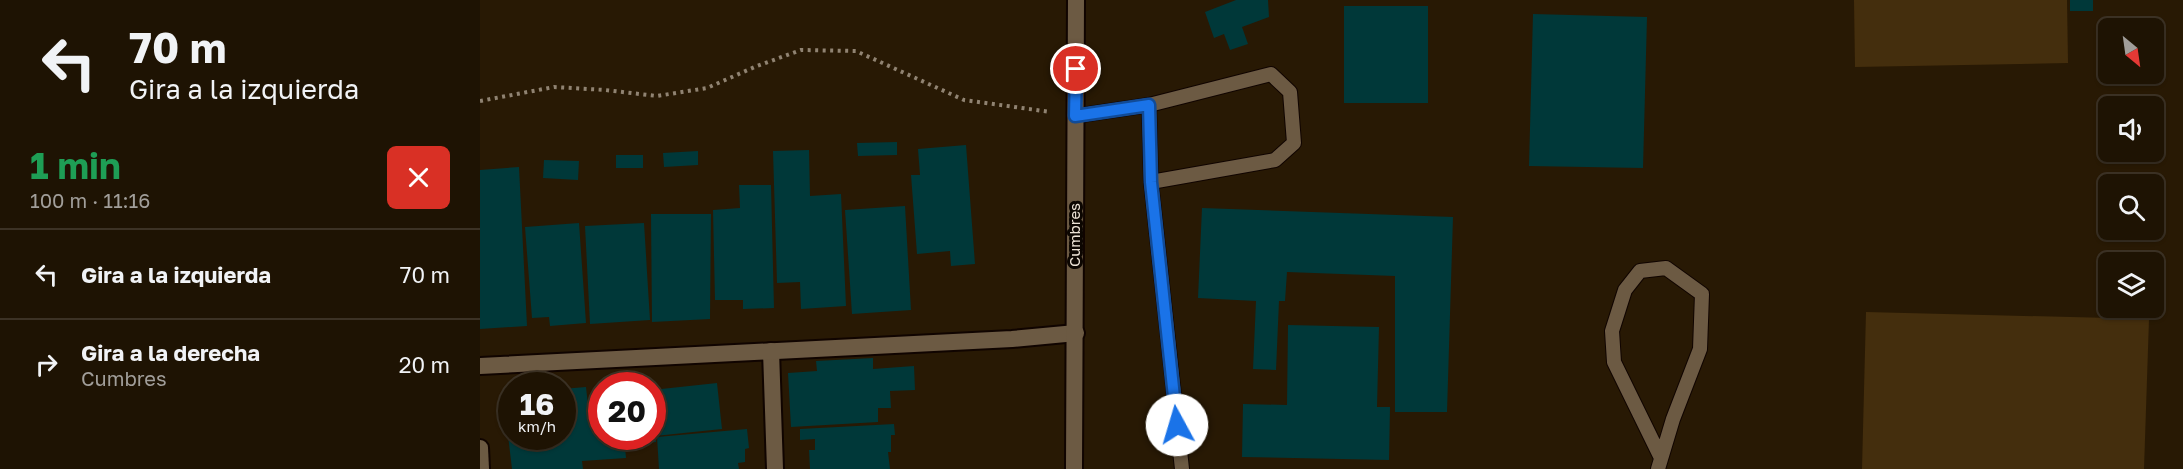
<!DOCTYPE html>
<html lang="es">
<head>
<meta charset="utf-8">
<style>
	body { margin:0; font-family:"Golos Text",sans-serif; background:#261c0d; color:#f1f3f6; height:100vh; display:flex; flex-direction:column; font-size:22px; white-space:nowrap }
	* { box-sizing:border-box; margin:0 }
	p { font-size:20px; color:#a19e9a }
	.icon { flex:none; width:33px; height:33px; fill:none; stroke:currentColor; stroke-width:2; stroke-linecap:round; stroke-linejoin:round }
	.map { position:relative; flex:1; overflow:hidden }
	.sheet { display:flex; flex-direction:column; background:#1e1303; width:480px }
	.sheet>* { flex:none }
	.guide { background:#1e1303; color:#f1f3f6; overflow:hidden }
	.needle { width:39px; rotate:151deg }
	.tools { position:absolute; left:1618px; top:18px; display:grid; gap:12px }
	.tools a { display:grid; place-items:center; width:66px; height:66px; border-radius:9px; background:#1e1303; box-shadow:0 2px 4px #0004,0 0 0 2px #3c3225; font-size:30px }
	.speed { position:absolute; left:18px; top:372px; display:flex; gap:12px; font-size:30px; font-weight:700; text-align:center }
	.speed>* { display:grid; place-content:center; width:78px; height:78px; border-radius:50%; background:#1e1303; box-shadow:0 2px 4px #0004,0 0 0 2px #3c3225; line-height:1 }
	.speed small { font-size:15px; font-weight:400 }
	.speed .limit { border:9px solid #d22; background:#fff; color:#111 }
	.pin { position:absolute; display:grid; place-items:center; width:51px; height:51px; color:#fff; margin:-26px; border:3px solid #fff; border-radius:50%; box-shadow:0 2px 6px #0007 }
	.me { position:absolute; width:66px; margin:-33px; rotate:354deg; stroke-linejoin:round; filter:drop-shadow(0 0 4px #0008) }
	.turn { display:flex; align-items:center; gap:21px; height:126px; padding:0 30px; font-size:27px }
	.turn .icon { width:78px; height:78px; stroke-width:2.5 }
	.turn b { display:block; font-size:42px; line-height:51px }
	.round { display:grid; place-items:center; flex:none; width:63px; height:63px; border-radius:9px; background:#261c0d }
	.overview { display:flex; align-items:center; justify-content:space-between; height:102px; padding:0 30px }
	h1 { font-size:36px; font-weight:700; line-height:45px; color:#1e9e55 }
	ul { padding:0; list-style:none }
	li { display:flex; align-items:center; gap:18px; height:90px; padding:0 30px; border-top:2px solid #3c3225 }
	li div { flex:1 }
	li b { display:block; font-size:22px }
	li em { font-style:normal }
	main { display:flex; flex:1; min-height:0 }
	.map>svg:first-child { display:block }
	.green { fill:#442e0d }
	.building { fill:#003839 }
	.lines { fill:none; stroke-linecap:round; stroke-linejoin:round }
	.service-casing { stroke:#100400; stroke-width:16 }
	.minor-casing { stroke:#100400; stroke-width:20 }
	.tertiary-casing { stroke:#100400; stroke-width:20 }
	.path { stroke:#908372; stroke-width:4; stroke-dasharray:3 4.5; stroke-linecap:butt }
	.service { stroke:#6c5a43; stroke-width:14 }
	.minor { stroke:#6c5a43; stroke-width:16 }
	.tertiary { stroke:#6c5a43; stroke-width:16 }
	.route-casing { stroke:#114b97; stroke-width:15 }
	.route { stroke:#1a73e8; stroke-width:10 }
	.labels { text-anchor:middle; stroke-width:6; stroke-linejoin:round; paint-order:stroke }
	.street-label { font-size:15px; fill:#ede3d6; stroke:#0c0601 }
</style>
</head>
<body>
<main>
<section class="sheet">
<div class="guide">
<div class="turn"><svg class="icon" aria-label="left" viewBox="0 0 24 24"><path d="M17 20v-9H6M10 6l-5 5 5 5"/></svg><div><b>70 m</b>Gira a la izquierda</div></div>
</div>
<div class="overview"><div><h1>1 min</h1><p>100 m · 11:16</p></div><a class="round" style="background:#d93025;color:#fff"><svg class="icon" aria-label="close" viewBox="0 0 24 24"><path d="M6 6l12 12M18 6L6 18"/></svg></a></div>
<ul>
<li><svg class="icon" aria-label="left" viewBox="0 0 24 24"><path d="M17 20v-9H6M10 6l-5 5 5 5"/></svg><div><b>Gira a la izquierda</b></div><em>70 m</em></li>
<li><svg class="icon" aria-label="right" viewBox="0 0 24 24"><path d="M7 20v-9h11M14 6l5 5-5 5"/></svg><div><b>Gira a la derecha</b><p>Cumbres</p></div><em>20 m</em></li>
</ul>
</section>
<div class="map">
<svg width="1703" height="469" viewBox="0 0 1703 469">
	<rect width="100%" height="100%" fill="#281904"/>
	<g class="green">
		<path d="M1374,0h213l1,63 -213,4z"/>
		<path d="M1386,312l283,7 -5,150h-282z"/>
	</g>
	<g class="building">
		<path d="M756,0h32l1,17 -27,10 6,17 -18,6 -6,-16 -10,4 -9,-26z"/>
		<rect x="1590" y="0" width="23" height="11"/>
		<rect x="864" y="6" width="84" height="97"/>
		<path d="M1053,14l114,3 -4,151 -114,-2z"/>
		<path d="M417,142v13l-39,1 -1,-13z"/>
		<path d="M486,145l9,119 -24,2 -1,-15 -33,3 -6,-79h9l-2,-26z"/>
		<path d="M329,150l1,46 31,-2 5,112 -45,3 -1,-27 -23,1 -4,-132z"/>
		<path d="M218,151v14l-34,2 -1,-14z"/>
		<rect x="136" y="155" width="27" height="13"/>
		<path d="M64,160l35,1 -1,19 -35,-2z"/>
		<path d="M39,167l8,159 -47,3v-159z"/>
		<path d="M259,185h32l3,123 -31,1v-9h-28l-2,-90 27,-2z"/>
		<path d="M425,206l6,104 -59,4 -7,-104z"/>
		<path d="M722,208l251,9 -6,195h-52v-136l-108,-4 -2,29h-6l-3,69 -23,-1 3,-68 -58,-3z"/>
		<path d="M171,214h60l-1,105 -58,3z"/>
		<path d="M99,223l7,100 -36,3 -1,-9 -17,1 -7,-91z"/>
		<path d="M164,223l6,97 -60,4 -5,-98z"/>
		<path d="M808,325l91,2 -2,80h13l-1,53 -147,-3 1,-53 44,1z"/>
		<path d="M393,358v11l41,-3 1,24 -25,1 1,17h-13v14l-87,5 -3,-54 29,-2 -1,-10z"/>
		<path d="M237,383l5,46 -67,7 1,6 -27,3 -1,-9h24v-46z"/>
		<path d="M106,387l2,18 14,-1v32h22l2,22 -44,3 1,8h-71l-7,-59h7v26h50v-47z"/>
		<path d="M414,424l1,11h-4v17h-3l2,17h-80l-1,-19h6v-11l-15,1v-11z"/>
		<path d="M267,429l2,19 -4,1v13l-7,1 1,6h-80l-2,-32z"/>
	</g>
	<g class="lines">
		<g class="service-casing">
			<g id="service">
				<path d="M669,105l122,-31 19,18 4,51 -19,17 -124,22"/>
				<path d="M595,116l74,-11 2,77 31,287"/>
				<path d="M1178,469l15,-50 27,-70 2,-55 -36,-26 -26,3 -15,19 -13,41 2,31 47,96"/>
			</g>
		</g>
		<g class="minor-casing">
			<g id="minor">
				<path d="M291,351l4,118"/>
				<path d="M0,366l532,-27 64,-6"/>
				<path d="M0,448l1,21"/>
			</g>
		</g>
		<g class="tertiary-casing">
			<path id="tertiary" d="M594,469l2,-469"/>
		</g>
		<path class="path" d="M0,101l74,-14 51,3 52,6 50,-8 50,-22 44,-16 55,1 108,49 87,12"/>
		<use href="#service" class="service"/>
		<use href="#minor" class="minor"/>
		<use href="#tertiary" class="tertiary"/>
	</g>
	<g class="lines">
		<g class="route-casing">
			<path id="route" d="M596,69l-1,47 74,-11 2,77 26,243"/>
		</g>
		<use href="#route" class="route"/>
	</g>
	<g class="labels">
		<g class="street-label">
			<text transform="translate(595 235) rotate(-90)" y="5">Cumbres</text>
		</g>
	</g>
</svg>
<div class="tools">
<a><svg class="needle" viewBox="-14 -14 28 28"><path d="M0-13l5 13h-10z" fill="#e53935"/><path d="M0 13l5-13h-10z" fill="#a19e9a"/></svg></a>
<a><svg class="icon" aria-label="sound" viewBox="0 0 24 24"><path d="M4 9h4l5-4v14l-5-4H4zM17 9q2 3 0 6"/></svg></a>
<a><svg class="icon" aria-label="search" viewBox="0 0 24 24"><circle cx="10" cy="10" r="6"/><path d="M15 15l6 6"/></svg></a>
<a><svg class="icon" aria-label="layers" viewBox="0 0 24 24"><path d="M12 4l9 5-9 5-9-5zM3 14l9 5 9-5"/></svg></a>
</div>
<div class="speed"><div>16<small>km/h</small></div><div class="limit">20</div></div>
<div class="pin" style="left:596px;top:69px;background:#d93025"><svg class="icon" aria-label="arrive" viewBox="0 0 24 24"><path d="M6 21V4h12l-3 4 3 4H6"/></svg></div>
<svg class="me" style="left:697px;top:425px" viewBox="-20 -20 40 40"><circle r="19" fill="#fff"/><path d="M0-13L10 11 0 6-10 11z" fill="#1a73e8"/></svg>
</div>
</main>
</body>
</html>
